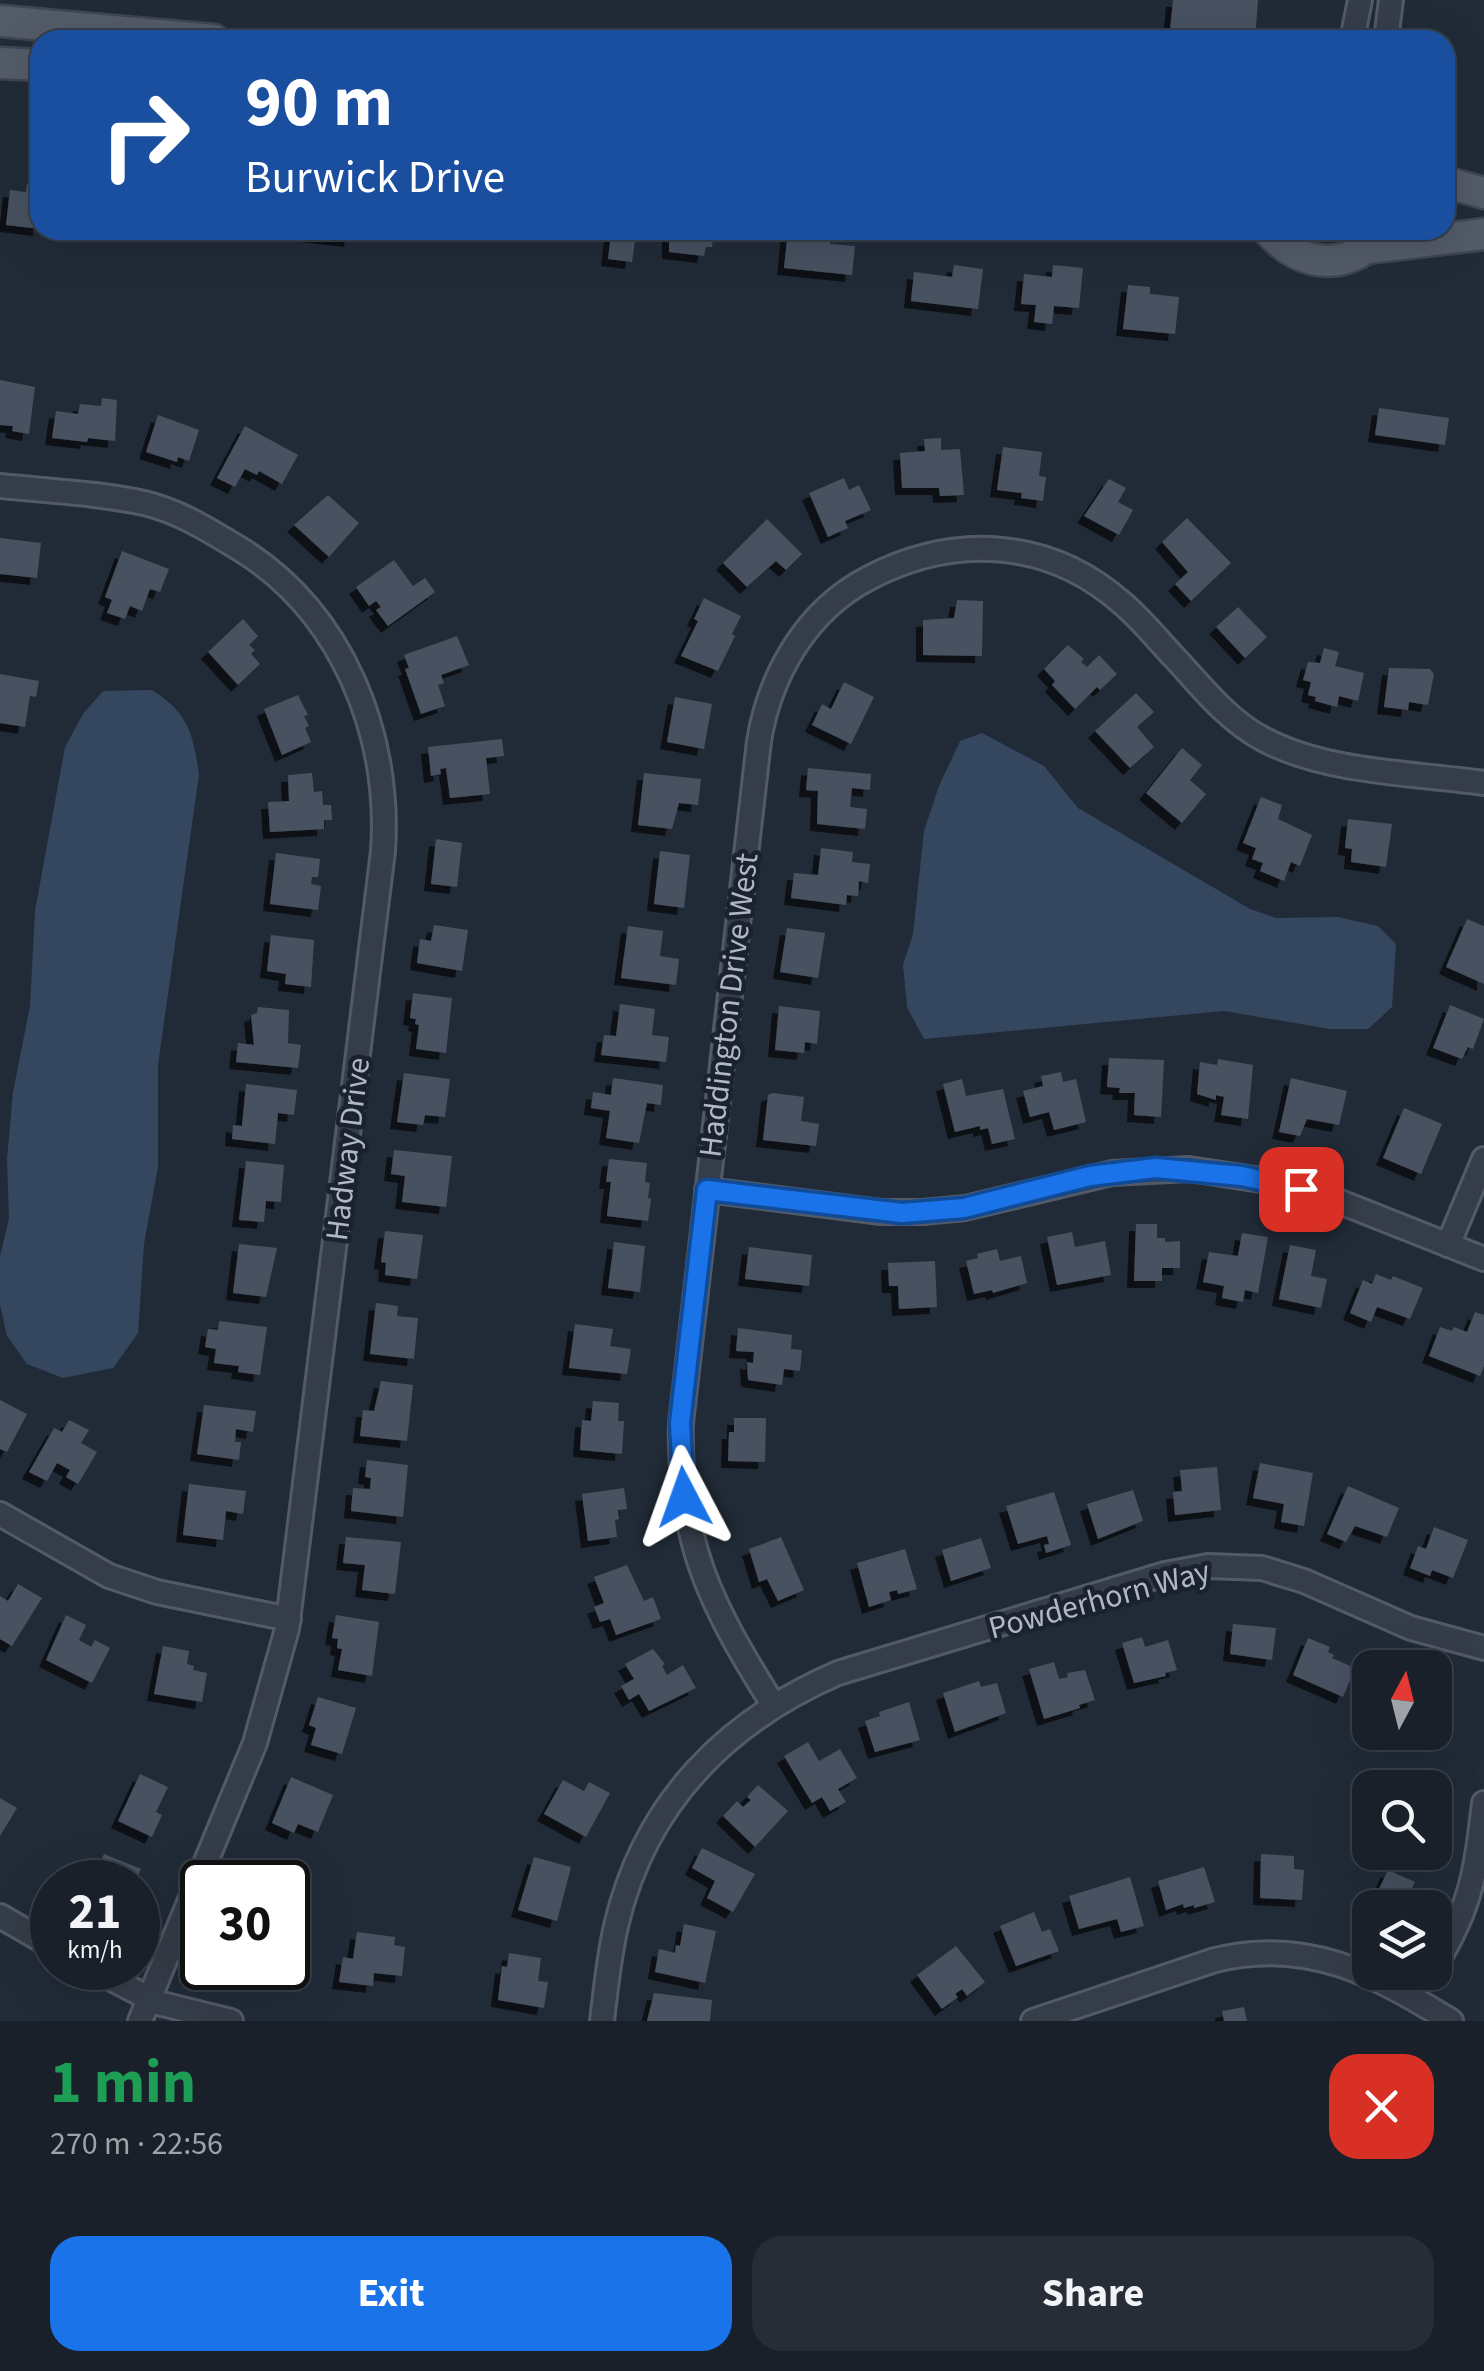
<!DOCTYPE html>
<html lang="en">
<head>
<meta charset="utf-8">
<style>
	body { margin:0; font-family:"Source Sans 3",sans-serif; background:#262d36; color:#f1f3f6; height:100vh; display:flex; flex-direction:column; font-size:38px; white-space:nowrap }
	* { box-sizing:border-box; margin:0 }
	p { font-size:32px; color:#9fa3a8 }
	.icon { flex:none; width:55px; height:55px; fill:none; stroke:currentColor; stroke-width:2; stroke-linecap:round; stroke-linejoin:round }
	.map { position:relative; height:2021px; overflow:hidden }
	.drawer { display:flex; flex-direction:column; background:#19202a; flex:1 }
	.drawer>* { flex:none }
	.top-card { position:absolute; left:30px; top:30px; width:1425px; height:210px; border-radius:30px; box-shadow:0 10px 40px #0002,0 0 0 2px #373e47; background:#1a4fa0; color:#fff; overflow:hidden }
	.needle { width:65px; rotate:7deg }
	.controls { position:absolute; left:1352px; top:1650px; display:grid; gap:20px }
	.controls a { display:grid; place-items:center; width:100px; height:100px; border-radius:20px; background:#19202a; box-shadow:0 10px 40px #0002,0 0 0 2px #373e47; font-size:50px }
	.speed { position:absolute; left:30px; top:1860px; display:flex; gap:20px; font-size:50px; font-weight:700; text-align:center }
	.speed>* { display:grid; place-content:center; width:130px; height:130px; border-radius:50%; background:#19202a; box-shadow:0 10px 40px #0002,0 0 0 2px #373e47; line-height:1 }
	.speed small { font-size:25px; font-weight:400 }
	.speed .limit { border:5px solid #111; border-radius:15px; background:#fff; color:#111 }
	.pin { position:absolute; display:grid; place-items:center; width:85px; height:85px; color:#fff; margin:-42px; border-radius:20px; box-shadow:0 5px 15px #0006 }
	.me { position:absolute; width:110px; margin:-55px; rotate:356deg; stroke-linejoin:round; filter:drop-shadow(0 0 8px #0008) }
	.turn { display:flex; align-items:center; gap:35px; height:210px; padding:0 50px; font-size:45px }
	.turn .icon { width:130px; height:130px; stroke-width:2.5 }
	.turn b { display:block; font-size:70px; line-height:85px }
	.round { display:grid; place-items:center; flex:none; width:105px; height:105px; border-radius:30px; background:#262d36 }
	.summary { display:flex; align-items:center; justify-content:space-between; height:170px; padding:0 50px }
	h1 { font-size:60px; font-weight:700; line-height:75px; color:#1e9e55 }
	.primary-button { display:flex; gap:20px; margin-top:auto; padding:20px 50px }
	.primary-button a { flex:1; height:115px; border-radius:30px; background:#1a73e8; color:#fff; font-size:40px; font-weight:700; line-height:115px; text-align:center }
	.primary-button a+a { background:#262d36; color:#f1f3f6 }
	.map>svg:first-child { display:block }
	.water { fill:#35465f }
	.building { fill:#475161; filter:url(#shadow) }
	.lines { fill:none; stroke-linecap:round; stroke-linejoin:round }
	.minor-casing { stroke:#535a67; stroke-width:28 }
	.major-casing { stroke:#3e4652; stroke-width:35 }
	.minor { stroke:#353d49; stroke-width:22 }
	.major { stroke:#535b69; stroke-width:30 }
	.route-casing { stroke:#114b97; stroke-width:25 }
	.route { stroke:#1a73e8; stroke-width:18 }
	.labels { text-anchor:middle; stroke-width:9; stroke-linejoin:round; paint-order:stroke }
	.street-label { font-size:32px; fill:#b0b7c5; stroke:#1a222d }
</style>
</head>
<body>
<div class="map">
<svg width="1484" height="2021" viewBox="0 0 1484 2021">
	<defs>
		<filter id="shadow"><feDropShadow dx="-7" dy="7" stdDeviation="0" flood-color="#0009"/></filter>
	</defs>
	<rect width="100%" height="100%" fill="#212b38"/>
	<g class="water">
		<path d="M152,690c36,23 41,43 47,84l-41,291v102l-14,77 -6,89 -25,35 -50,10 -36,-14 -20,-28 -7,-31v-49l9,-37 -2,-60 6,-67 17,-86 5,-95 30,-164 18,-33 20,-23z"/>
		<path d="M982,733l62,33 34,42 172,101 26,9 62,-1 40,9 18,18 -4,63 -24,22h-38l-106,-18 -300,28 -17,-32 -4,-42 10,-31 11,-103 15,-45 21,-45z"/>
	</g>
	<g class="building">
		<path d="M1173,0h85l-3,40h-86z"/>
		<path d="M27,184l13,1v44l-34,-4 4,-35 16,2z"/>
		<path d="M299,230h53l-1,10 -53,-6z"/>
		<path d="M606,230h20v3l10,1 -4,28 -24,-3 3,-24 -5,-1z"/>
		<path d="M669,230h45l-2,17h-6l-2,9 -35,-4z"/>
		<path d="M788,230l27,1 -1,4 17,2 -1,7 25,2 -3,29 -68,-7z"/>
		<path d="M954,265l29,4 -5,40 -67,-8 3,-29 38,5z"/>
		<path d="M1053,265l30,3 -4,40 -25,-2 -2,18 -18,-2 2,-17 -15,-1 3,-30 28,3z"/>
		<path d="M1128,285l22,2v7l29,3 -4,37 -52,-5z"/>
		<path d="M0,380l35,7 -6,47 -17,-3 1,-5 -13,-1z"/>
		<path d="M102,398l15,2 -2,41 -27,-3 -1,4 -35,-4 4,-27 22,3 2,-10 21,2z"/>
		<path d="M1379,408l70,10 -4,27 -70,-10z"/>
		<path d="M158,415l41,15 -10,31 -11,-4 -1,5 -31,-10z"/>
		<path d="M245,426l53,29 -16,29 -23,-13 -2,4 -12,-6 -10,18 -18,-9z"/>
		<path d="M941,438v12l19,-1 4,46 -24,1 -1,-8h-37l-2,-35 25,-2 -1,-12z"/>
		<path d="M1003,447l39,5 -3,24 7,1 -3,24 -22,-3 1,-5 -25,-3z"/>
		<path d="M844,478l5,12 10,-5 12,25 -26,11 3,7 -20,9 -19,-44z"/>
		<path d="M1109,479l17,9 -8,14 15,8 -14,25 -35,-19z"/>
		<path d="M328,495l31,28 -30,34 -35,-32z"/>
		<path d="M1187,518l44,45 -40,38 -16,-17 13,-12 -26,-30z"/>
		<path d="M767,519l35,35 -16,16 -10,-9 -29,26 -24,-24z"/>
		<path d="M0,538l41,5 -4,35 -37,-4z"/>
		<path d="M122,551l47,18 -9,23 -10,-3 -8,22 -12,-5 -5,13 -18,-6 5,-13 -7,-3z"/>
		<path d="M394,560l19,26 12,-8 10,14 -47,34 -12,-16 5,-3 -5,-6 -7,5 -13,-19z"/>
		<path d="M704,598l37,18 -9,18 3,2 -17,35 -37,-15 17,-35 -4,-2z"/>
		<path d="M957,600l26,1 -1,55 -59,-1v-35l31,-2z"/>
		<path d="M1238,607l29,30 -22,21 -29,-31z"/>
		<path d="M243,619l15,17 -9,9 6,5 -4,4 9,10 -22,21 -30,-33z"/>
		<path d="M457,636l12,29 -28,10 3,8 -6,2 7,21 -24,8 -16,-45 4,-1 -5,-13z"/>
		<path d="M1068,645l16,14 -3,3 6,5 12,-12 18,19 -17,16 -3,-3 -22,22 -23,-24 3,-4 -11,-12z"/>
		<path d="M1324,648l15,4 -4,14 29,7 -6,28 -19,-5 -2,11 -22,-6 1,-4 -8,-2 3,-13 -8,-2 5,-18 12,1z"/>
		<path d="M1389,668l41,1 4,5 -6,31 -19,-3 -1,8 -24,-3z"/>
		<path d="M0,674l39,7 -3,16 -6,-1 -5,31 -25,-4z"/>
		<path d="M844,682l30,15 -23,47 -39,-19 10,-21 9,5z"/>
		<path d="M1136,693l18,19 -17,15 17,20 -24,21 -35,-37z"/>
		<path d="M298,695l10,20 -4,1 5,10 -4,2 6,14 -29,13 -18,-46z"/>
		<path d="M675,697l37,7 -8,45 -37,-7z"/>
		<path d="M502,739l2,17 -18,2 4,36 -40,4 -4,-30 -6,1 1,5 -10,2 -3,-29z"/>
		<path d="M1182,748l20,17 -12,15 16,14 -24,29 -36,-30z"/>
		<path d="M808,768l63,6 -1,16 -18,-2 -2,19 17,2 -2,20 -48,-5 1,-33 -12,-1z"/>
		<path d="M312,773l2,19 8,-1 1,14h8l1,15h-8v9l-54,3 -2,-30 21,-1 -1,-26z"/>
		<path d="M644,773l57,6 -3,26 -19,-2 -7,26 -34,-4z"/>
		<path d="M1261,797l21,8 -4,14 34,16 -12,31 -9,-4 -7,19 -24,-10 3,-8 -11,-4 4,-11 -13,-5z"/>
		<path d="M1348,819l44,5 -6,43 -35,-5 1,-13 -7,-1z"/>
		<path d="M436,839l26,4 -5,44 -26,-3z"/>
		<path d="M821,848l32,4 -1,10 18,2 -2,19 -9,-2 -1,15 -11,-1 -1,10 -55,-7 3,-25 24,2z"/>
		<path d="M660,851l30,4 -6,53 -30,-4z"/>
		<path d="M276,853l44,6 -2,18h-6l-1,7 10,2 -3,24 -48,-6z"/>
		<path d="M1467,919l17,7v58l-38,-17z"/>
		<path d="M434,925l34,5 -6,41 -45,-8 3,-24 11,2z"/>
		<path d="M628,926l35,5 -3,25 19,3 -3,26 -55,-7z"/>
		<path d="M787,928l38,5 -7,45 -38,-6z"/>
		<path d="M271,935l43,5 -3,47 -26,-3 1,-10 -19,-3z"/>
		<path d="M413,993l39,5 -6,55 -30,-4 3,-24 -4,-1 1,-5 -6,-1z"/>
		<path d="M620,1004l35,5 -3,26 17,2 -3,25 -65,-7 3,-20 12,1z"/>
		<path d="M1450,1005l34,14 -11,30 -5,-2 -6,12 -29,-11z"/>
		<path d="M779,1006l41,5 -3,33 -12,-2 -1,11 -29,-3z"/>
		<path d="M258,1007l31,3 -1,33 13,2 -3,23 -62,-6 2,-19 16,2 -3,-30 6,-2z"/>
		<path d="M1109,1058l55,2 -3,57 -27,-2 1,-22h-16l1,-5 -13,-1z"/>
		<path d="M1218,1059l35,6 -5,54 -27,-4 3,-18 -8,-2v5l-19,-6 3,-32 17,3z"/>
		<path d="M1061,1072l2,10 13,-3 10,43 -32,8 -5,-18 -19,5 -7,-26 20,-5 -2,-10z"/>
		<path d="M404,1073l46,6 -5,38 -20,-2 -2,10 -26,-3z"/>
		<path d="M613,1078l50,7 -2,20 -14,-2 -8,40 -33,-5 4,-27 -19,-3 2,-16 18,3z"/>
		<path d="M1291,1078l56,13 -8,34 -32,-6 -7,17 -21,-4z"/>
		<path d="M962,1079l4,17 37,-7 12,50 -23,5 -4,-16 -8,2v-4l-25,6 -12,-48z"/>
		<path d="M246,1084l51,6 -3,25 -16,-2 -3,31 -43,-5 1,-14 9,1z"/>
		<path d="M773,1093l31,4 -3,24 18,3 -3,22 -53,-6 5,-45z"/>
		<path d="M1404,1108l38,16 -21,50 -38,-16z"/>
		<path d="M394,1150l58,6 -6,51 -44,-5 3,-26 -14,-2z"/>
		<path d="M609,1159l38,4 -2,19 5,1 -2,15 3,1 -3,22 -41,-5 4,-34h-5z"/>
		<path d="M246,1161l38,4 -3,37 -15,-1 -2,21 -25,-2z"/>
		<path d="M1136,1224h21v14h8v4l15,-1v27h-18v13h-28z"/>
		<path d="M385,1231l38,4 -6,44 -32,-4 1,-12 -5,-1z"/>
		<path d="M1072,1232l3,15 30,-6 6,34 -54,10 -10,-48z"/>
		<path d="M1242,1233l26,4 -10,56 -13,-3 -2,12 -21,-4 2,-12 -21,-4 6,-30 29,4z"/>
		<path d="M614,1242l31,4 -5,46 -32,-4z"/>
		<path d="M239,1244l38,4 -11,49 -33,-4z"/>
		<path d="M1290,1245l26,5 -5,26 16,3 -6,29 -42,-9z"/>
		<path d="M749,1247l63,8 -3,31 -64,-7z"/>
		<path d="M997,1249l3,12 21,-5 6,27 -34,10 -1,-3 -18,4 -8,-33 12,-3 -1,-4z"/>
		<path d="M935,1261l2,46 -38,2 -1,-23h-9l-1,-23z"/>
		<path d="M1376,1274l15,6 2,-4 30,12 -13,31 -33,-12 -6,15 -21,-9 13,-33 9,4z"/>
		<path d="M376,1303l22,3 -1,10 21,2 -4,41 -44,-5z"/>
		<path d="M1475,1312l9,3v51l-4,10 -51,-20 11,-29 12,4 2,-4 13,5z"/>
		<path d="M219,1321l48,6 -7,48 -22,-3 1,-6 -25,-3 2,-14 -11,-2 3,-18 10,1z"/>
		<path d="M575,1324l38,5 -3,17 21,3 -4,25 -58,-6z"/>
		<path d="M738,1328l54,7 -1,14 11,1 -2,21 -16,-2 -2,16 -34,-5 -1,-18 6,1 1,-11 -18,-1z"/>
		<path d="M381,1381l32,4 -6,56 -47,-5 3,-26 11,1z"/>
		<path d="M0,1400l27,14 -20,38 -7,-3z"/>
		<path d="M593,1401l26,2 -1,18h6l-2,33 -42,-4 2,-30 9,1z"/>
		<path d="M204,1405l52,6 -3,21 -17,-3 -1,13h6l-2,18 -42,-6z"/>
		<path d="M734,1418h32l-1,44 -37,-1 1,-29h5z"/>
		<path d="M69,1420l20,10 -8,13 16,9 -19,32 -12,-7 4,-7 -13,-7 -10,18 -18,-9 25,-44 8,4z"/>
		<path d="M367,1460l41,5 -5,52 -52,-6 2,-23 17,1 1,-11 -6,-1z"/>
		<path d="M1260,1463l53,10 -9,53 -23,-4 3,-18 -31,-6z"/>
		<path d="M1217,1467l4,43 -46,5 -2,-23 9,-1 -2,-21z"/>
		<path d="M189,1484l57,7 -3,23 -17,-3 -3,29 -40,-5z"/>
		<path d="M1348,1486l51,22 -12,29 -32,-11 -9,16 -19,-8z"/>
		<path d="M624,1488l3,21 -9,1 1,9 -4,1 2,17 -29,4 -6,-47z"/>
		<path d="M1133,1490l10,31 -45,18 -11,-35z"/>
		<path d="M1054,1492l17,53 -25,8 -2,-8 5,-1 -2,-8 -29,8 -12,-38z"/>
		<path d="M1434,1527l34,13 -15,38 -21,-8 -2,6 -20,-8 8,-22 8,3z"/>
		<path d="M346,1537l55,5 -6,52 -33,-4 3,-25 -22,-2z"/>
		<path d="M781,1537l23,53 -26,11 -11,-22 -8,3 -10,-33z"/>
		<path d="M981,1538l10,30 -40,13 -9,-31z"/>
		<path d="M905,1549l12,40 -19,5 -1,-4 -8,2 2,8 -22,7 -12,-44z"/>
		<path d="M627,1565l17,36 9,-4 8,22 -45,16 -6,-16 -10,3 -6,-15 10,-4 -10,-26z"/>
		<path d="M18,1584l24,14 -30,48 -12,-7v-43l8,5z"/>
		<path d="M66,1615l20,10 -7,15 12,7 4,-7 15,8 -18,35 -46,-23z"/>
		<path d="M336,1615l43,7 -7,54 -34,-6 4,-21 -5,-1 1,-9 -6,-1z"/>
		<path d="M1233,1624l43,4 -4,32 -42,-6z"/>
		<path d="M1142,1637l3,10 23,-7 9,30 -12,3 1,3 -32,7 -12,-40z"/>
		<path d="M1308,1638l22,9 -2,5 6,3 -2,3 23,10 -12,29 -50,-22z"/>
		<path d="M163,1646l26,5 -2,13 7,2 -1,4 14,3 -5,29 -48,-8z"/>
		<path d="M653,1649l12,15 -3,2 5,9 16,-10 13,23 -47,23 -10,-17 -10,6 -8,-14 13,-7 -9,-15z"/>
		<path d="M1054,1662l5,17 9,-2 -1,-4 18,-3 10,30 -16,5 1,3 -36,11 -15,-50z"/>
		<path d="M979,1681l2,6 16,-4 9,30 -51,19 -12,-39z"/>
		<path d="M318,1697l38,11 -14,46 -31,-9 5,-17 -7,-3z"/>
		<path d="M909,1702l11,38 -45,12 -10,-31 15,-5 -1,-4z"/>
		<path d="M808,1742l11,19 21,-12 17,29 -19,11 8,13 -16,9 -8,-14 -10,6 -28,-47z"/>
		<path d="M140,1774l28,13 -12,25 6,3 -10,22 -34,-16z"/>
		<path d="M291,1777l42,18 -15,37 -20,-8 -4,9 -22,-10z"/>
		<path d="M563,1780l21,11 5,-9 21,11 -24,44 -42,-23z"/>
		<path d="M758,1785l30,26 -33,36 -32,-31 14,-15 6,6 8,-7 -4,-3z"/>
		<path d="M0,1798l17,10 -17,28z"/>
		<path d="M702,1848l53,26 -22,38 -26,-14 8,-17 -23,-13z"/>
		<path d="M104,1854l37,15 -6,13h-43z"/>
		<path d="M1261,1854l33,2v13l10,1 -2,30 -42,-2z"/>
		<path d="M534,1857l37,10 -14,54 -39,-11z"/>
		<path d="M1204,1867l11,35 -21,6v-3l-10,3 -1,-4 -17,6 -8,-29z"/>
		<path d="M1388,1870l27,12 -12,26h-33z"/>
		<path d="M1130,1877l14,49 -23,6 -4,-13 -38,10 -10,-33z"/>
		<path d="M1034,1912l8,20 8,-3 9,22 -43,15 -16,-40z"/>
		<path d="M684,1924l32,7 -11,52 -50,-11 4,-23 16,4 1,-8 4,1z"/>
		<path d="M288,1930l13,2 -6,43 -21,-3v-4h14z"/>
		<path d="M357,1932l38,5 -1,8 11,2 -3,29 -28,-3 -1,13 -34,-4 4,-25 10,2z"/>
		<path d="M956,1946l29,36 -18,14 -5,-7 -7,5 3,3 -16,12 -25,-34z"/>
		<path d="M509,1953l32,5 -3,23 10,1 -4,26 -46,-8 4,-34 5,1z"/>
		<path d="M654,1993l58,7 -2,21h-63z"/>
		<path d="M1244,2007l3,14h-23l-2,-10z"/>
	</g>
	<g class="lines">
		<g class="minor-casing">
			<g id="minor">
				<path d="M1352,40l8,-40"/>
				<path d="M1386,40l5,-40"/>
				<path d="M0,486c48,5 97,7 144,17 35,8 66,28 96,46 102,63 151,185 143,302l-96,778 -32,114 -115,278"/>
				<path d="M707,1190l174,22h42l42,-4 147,-35 77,-4 92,14 39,11 164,65"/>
				<path d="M1448,1245l36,-86"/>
				<path d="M0,1514l109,62 48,16 132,27"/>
				<path d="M774,1706c-62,-99 -96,-162 -93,-283l78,-682c11,-67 48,-131 110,-163 85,-44 179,-40 253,25 19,16 35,36 52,54 27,29 53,63 89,82 63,34 151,34 221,44"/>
				<path d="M0,1916l52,30"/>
				<path d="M1435,1965c37,-59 41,-95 49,-162"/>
				<path d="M91,1968l67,35 73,18"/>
				<path d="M602,2021c4,-33 7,-67 15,-99 29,-120 110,-201 221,-249l327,-99 43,-8 54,2 42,13 107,47 73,20"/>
				<path d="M1033,2021l182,-61c92,-23 159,14 236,61"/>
			</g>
		</g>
		<g class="major-casing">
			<g id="major">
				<path d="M0,21l214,19"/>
				<path d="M0,63l40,2"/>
				<path d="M1445,182l39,11"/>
				<path d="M1268,230c35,40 83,42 117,0"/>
				<path d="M1368,248l116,-14"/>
			</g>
		</g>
		<use href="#minor" class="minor"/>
		<use href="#major" class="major"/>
	</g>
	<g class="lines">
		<g class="route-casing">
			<path id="route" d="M684,1497l-4,-74 27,-233 195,23 62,-5 126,-32 66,-8 86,8 59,13"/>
		</g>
		<use href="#route" class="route"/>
	</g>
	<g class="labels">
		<g class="street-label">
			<text transform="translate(728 1005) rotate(-83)" y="11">Haddington Drive West</text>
			<text transform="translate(347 1149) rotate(-83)" y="11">Hadway Drive</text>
			<text transform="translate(1099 1599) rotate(-15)" y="11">Powderhorn Way</text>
		</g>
	</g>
</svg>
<div class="controls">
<a><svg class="needle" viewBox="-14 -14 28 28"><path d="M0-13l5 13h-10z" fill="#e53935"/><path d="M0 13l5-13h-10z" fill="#9fa3a8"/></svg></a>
<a><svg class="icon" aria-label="search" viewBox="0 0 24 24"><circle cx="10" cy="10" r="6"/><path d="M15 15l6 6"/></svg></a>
<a><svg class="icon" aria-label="layers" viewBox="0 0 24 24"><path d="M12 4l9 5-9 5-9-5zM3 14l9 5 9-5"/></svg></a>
</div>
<div class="speed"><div>21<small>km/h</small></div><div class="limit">30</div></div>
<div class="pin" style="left:1301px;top:1189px;background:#d93025"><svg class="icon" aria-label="arrive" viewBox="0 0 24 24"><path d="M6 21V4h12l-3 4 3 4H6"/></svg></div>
<svg class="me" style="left:684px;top:1497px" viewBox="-20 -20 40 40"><path d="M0-17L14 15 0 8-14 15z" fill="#1a73e8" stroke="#fff" stroke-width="4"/></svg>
<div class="top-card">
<div class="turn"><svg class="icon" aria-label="right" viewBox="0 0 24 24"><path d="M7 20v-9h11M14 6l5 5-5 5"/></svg><div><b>90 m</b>Burwick Drive</div></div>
</div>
</div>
<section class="drawer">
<div class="summary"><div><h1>1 min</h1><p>270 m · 22:56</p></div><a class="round" style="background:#d93025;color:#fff"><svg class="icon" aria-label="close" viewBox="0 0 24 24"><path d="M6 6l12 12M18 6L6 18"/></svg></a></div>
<div class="primary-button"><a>Exit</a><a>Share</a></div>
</section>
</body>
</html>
